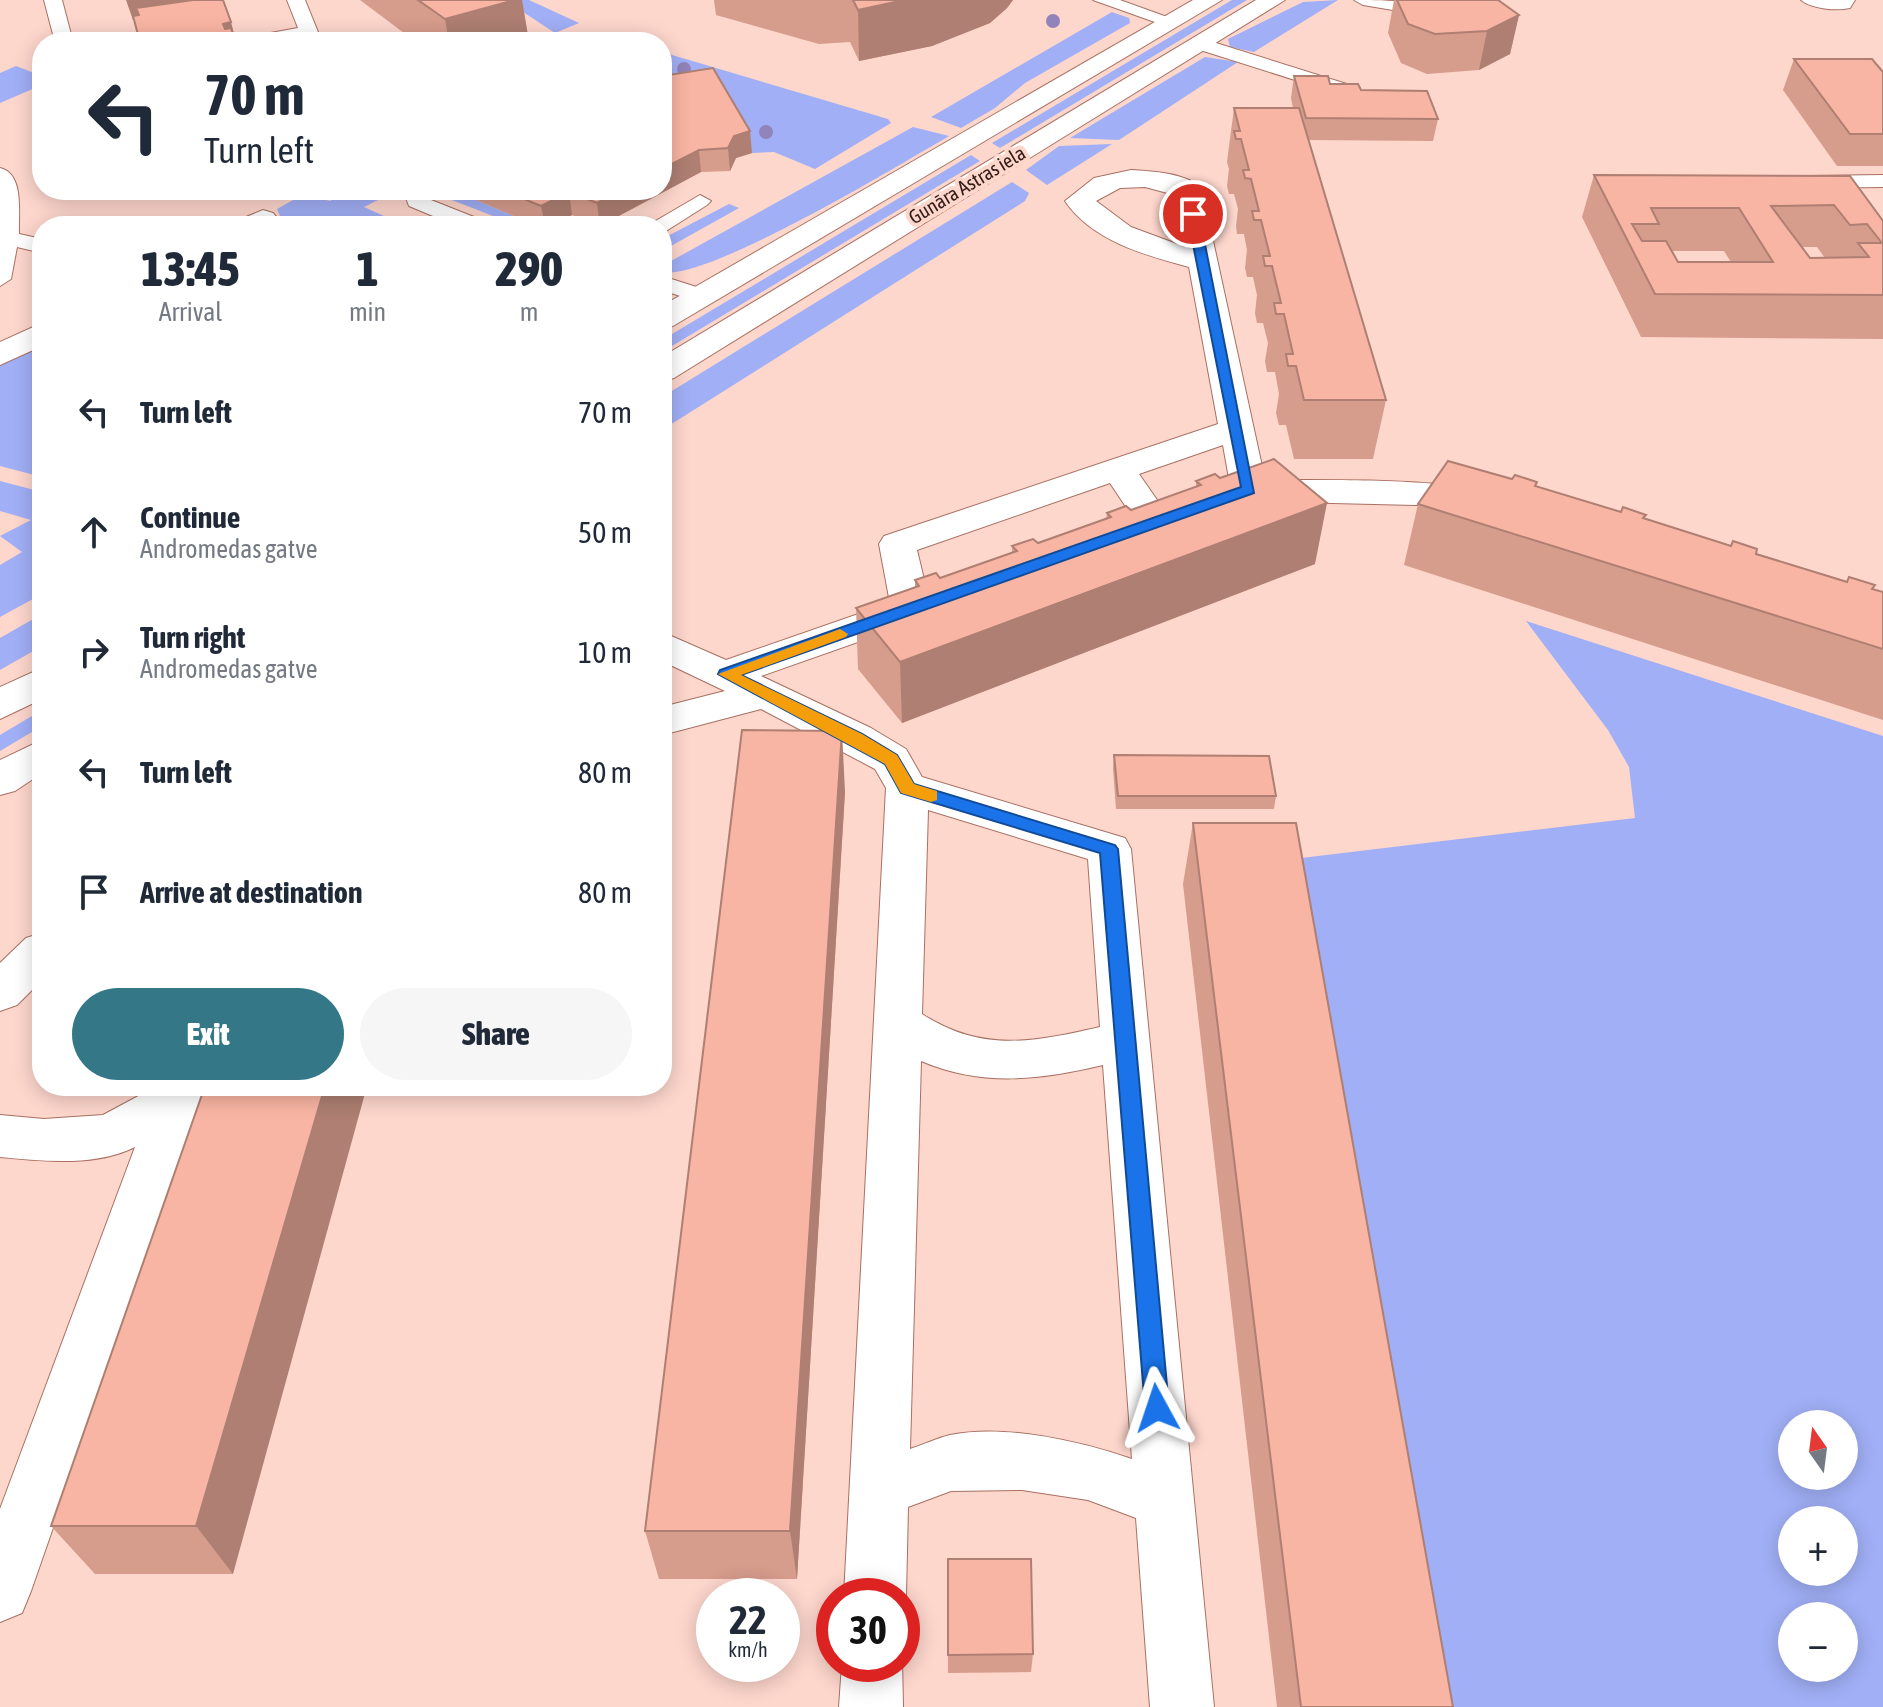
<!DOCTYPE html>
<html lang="en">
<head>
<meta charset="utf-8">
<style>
	body { margin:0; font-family:"Asap Condensed",sans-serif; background:#f6f6f7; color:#1f2937; height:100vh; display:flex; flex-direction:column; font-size:30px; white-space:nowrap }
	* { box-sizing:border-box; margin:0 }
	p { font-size:26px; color:#747a83 }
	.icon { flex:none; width:44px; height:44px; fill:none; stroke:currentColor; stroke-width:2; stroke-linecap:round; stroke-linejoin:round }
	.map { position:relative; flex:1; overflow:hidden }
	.sheet { position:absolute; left:32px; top:216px; width:640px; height:880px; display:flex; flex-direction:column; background:#fff; border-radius:32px; box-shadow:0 4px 20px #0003 }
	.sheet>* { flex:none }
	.guide { position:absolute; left:32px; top:32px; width:640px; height:168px; border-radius:32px; box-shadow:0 4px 20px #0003; background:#fff; color:#1f2937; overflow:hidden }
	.needle { width:52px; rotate:346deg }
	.buttons { position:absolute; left:1778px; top:1410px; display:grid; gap:16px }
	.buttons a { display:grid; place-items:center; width:80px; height:80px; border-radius:50%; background:#fff; box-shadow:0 4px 20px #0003; font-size:40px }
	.speed { position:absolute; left:696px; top:1578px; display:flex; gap:16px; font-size:40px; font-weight:700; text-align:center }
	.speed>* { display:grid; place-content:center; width:104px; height:104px; border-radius:50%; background:#fff; box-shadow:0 4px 20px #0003; line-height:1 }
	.speed small { font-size:20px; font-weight:400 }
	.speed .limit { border:12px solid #d22; background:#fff; color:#111 }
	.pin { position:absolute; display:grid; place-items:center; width:68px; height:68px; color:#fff; margin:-34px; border:4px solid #fff; border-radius:50%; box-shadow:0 2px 8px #0007 }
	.me { position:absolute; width:88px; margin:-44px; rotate:355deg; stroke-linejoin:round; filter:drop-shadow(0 0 6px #0008) }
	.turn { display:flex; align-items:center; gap:28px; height:168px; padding:0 40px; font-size:36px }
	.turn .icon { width:104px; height:104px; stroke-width:2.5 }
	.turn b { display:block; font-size:56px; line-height:68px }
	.eta { display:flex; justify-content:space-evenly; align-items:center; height:136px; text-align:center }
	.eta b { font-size:48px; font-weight:800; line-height:56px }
	.cta { display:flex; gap:16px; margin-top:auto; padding:16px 40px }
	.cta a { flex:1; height:92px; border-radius:48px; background:#347888; color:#fff; font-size:32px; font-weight:800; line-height:92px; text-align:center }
	.cta a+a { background:#f6f6f7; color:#1f2937 }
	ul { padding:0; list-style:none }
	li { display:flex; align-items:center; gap:24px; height:120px; padding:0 40px }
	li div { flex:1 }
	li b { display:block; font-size:30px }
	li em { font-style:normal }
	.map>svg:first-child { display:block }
	.green { fill:#a1aff6; fill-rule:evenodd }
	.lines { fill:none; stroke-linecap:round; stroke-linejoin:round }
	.lane-casing { stroke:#a97062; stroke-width:2 }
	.street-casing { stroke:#a97062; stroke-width:2 }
	.secondary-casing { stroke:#a97062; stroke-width:2 }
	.lane { fill:#fff; fill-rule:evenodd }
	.street { fill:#fff; fill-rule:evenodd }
	.secondary { fill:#fff; fill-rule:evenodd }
	.tree { fill:#9284bb }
	.wall { fill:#d69c8c; fill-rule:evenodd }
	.shaded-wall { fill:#ae7f72 }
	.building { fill:#f9b5a3; stroke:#ae7f72; stroke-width:2; fill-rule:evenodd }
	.route { fill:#1a73e8; stroke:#114b97; stroke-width:2 }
	.slow { fill:#f59e0b }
	.labels { text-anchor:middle; stroke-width:8; stroke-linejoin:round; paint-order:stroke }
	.far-street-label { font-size:20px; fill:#341d18; stroke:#fdd6cc }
</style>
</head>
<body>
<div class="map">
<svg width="1883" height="1707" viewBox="0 0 1883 1707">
	<rect width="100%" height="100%" fill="#fdd6cc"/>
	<g class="green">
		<path d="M505,0h24l50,23 -24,10z"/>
		<path d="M1232,0h15l-247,148 -8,-5z"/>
		<path d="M1338,0l-84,52 -24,-5 -2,-8 75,-37z"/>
		<path d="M1112,12l17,6 1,5 -105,60 -30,25 -34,20 -30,-11z"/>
		<path d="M662,52l226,67 3,4 -76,46 -41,-17 -22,1 -37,-63 -53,8z"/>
		<path d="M1205,57l33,5 -119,78 -49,-2z"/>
		<path d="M16,66l26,10v9l-42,18v-30z"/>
		<path d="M913,127l36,9c-48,28 -243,146 -287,136v-6z"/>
		<path d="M1112,144l-65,41 -21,-15 33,-24z"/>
		<path d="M971,155l9,6 -318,191v-12z"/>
		<path d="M1012,182l17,11 -4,8 -363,229v-33z"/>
		<path d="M351,190h47l-34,17 42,19h-140l14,-10 -3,-7 27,-15 26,7z"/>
		<path d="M440,190h12l86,36h-19l-75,-29z"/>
		<path d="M729,204l10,4 -77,43v-12z"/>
		<path d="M42,343v134l-42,-11v-101z"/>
		<path d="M0,481l42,11v102l-42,23v-52l22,-13 -22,-16 31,-16 -31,-9z"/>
		<path d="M42,614v32l-42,24v-32z"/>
		<path d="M1526,621l357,115v971h-444l-146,-848 342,-41 -6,-51 -21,-37zM1792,1424h52v52h-52zM1792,1520h52v52h-52zM1792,1616h52v52h-52z"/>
		<path d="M42,710v16l-42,25v-16z"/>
	</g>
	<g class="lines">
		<g class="lane-casing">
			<g id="lane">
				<path d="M44,0h18l11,42h-18z"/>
				<path d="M287,0h18l17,42h-18l-2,-3 -62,3 9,-5 49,-9z"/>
				<path d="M1093,0h27l61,22 -9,5 -6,-1z"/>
				<path d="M1354,0c22,0 74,0 90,12l-9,5 -72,-12z"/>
				<path d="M1801,0h54l-5,8c-14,3 -38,1 -49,-8z"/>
				<path d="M1200,38l153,48 3,4 -10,6 -7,-2 -145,-46 -3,-4z"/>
				<path d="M0,168c25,6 18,46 19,66l23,5v14l-25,-6 -6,32 -11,7z"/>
				<path d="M1883,175v12l-73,1 -10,-6 10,-6z"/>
				<path d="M403,190h20l3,8 58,23 3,5h-30l-48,-20z"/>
				<path d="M700,195l11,6 -4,4 -41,26h-4v-5h-15z"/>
				<path d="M662,276l47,15 3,5 -11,7 -39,-13z"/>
			</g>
		</g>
		<g class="street-casing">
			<g id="street">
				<path d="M1131,170c19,1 59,3 71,20l63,290c40,1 217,-5 236,22l-5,8 -13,3 -26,-7 -208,-5 -13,-3 -5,-8 -8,-45 -84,29 34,49 -5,8 -13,3 -13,-3 -32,-48 -193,67 14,59 -5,9 -165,58 110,52 35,21 16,28 203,61 6,11 83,858h-64l-14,-189 -48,-18 -66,-10 -71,1 -43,16 -2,89 -4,9v-9h-58l42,-808 -11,-19 -114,-60 -99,26v-28l63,-16 -63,-30v-29l64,28 164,-57 -11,-59 5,-8 334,-112 -29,-157c-44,-12 -97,-26 -124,-66l29,-23zM1145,187l30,8 10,52 -54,-20 -35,-26 24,-13zM928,810l160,49 12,168c-66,15 -118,26 -178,-13zM921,1061c61,26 119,19 182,4l29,394c-52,-18 -127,-35 -182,-24 -13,3 -27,10 -40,14z"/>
				<path d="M263,210l10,3 5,6 -5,6 -39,1 5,-6z"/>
				<path d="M42,323v23l-42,19v-23z"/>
				<path d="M42,933v47l-25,25 -17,6v-48l26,-25z"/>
				<path d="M157,1086h50l-176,505 -9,22 -22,9v-113l135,-362c-40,20 -92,14 -135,10v-42l44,4 59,-4z"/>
				<path d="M902,1658l1,49h-64l3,-43h60z"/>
			</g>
		</g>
		<g class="secondary-casing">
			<g id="secondary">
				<path d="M1193,0h29l-549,326 -11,2v-22z"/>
				<path d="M1256,0h29l-611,378 -12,3v-24z"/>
				<path d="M42,668v31l-42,20v-32z"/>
				<path d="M42,740v33l-27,18 -15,4v-35z"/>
			</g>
		</g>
		<use href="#lane" class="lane"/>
		<use href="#street" class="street"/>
		<use href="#secondary" class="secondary"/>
	</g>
	<g class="tree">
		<circle cx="1053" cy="21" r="7"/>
		<circle cx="684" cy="69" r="7"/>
		<circle cx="766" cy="132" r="7"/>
	</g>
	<g class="wall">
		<path d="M360,0h162l7,42h-113z"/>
		<path d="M714,0h299l-6,8 -17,15 -58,23 -73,15 -9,-19 -31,2 -103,-29z"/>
		<path d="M1394,0h104l21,15 -9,39 -31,16 -52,4 -26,-11 -13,-30z"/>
		<path d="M1794,59l89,13v94h-46l-54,-76z"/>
		<path d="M662,76l90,77 -16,5 -6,13 -29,1 -101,54 -28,-11 -21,11h-13l-86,-36h210z"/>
		<path d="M1294,76l67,14 77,29 -5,22 -124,-1 77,260 -13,59h-79l-8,-34h-7l-3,-12 3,-19 -4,-22h-8l-2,-11 3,-18 -5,-20h-6l-2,-10 2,-18 -4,-18h-6l-2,-9 2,-18 -3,-16h-7l-1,-8 2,-17 -4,-15h-5l-2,-8 2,-17 -2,-7 7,-54h59l-2,-10z"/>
		<path d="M1594,175l256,1 33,45v118l-242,-2 -59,-120zM1802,247h15l8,11h-15zM1672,251h52l7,11h-53z"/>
		<path d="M1196,481l119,83 -413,159 -44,-54 -2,-61 59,-21v-7l25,-2 72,-26v-6l26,-3 68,-24 1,-6 24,-3 65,-23z"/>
		<path d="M1536,486l85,26 25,3 -2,4 239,73v128l-479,-155 14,-61z"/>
		<path d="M1114,755l162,41 -2,13h-158l-3,-41z"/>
		<path d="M845,792l-48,787h-138l-14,-48z"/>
		<path d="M1193,823l260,884h-176l-94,-823z"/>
		<path d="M205,1086l28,488h-138l-44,-48z"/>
		<path d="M948,1559l85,95 -2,18 -83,1z"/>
	</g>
	<g class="shaded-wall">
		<path d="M126,0h92l13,22 5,20h-89l-10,-23 -4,1z"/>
		<path d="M515,0h7l7,42h-80l-4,-23z"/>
		<path d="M904,0h109l-6,8 -17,15 -58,23 -73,15 -1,-51z"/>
		<path d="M1519,15l-9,39 -31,16 8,-39z"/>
		<path d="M750,131l2,22 -16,5 -6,13 -2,-23 6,-12z"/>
		<path d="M699,150l2,22 -101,54 -3,-23 25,-13h40v-21z"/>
		<path d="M186,190h17l-16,3z"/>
		<path d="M569,192l3,23 -21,11h-6l-4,-20z"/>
		<path d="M1327,503l-12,61 -413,159 -2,-61z"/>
		<path d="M842,731l3,61 -48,787 -7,-48z"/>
		<path d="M325,1086h42l-134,488 -37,-48z"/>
	</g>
	<g class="building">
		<path d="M193,0h30l8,22 -8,2 2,5 6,-1 5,14h-96l-7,-26 6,-1 -3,-7z"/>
		<path d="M418,0h97l-70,19z"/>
		<path d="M853,0h51l-46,10z"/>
		<path d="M1397,0h101l21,15 -32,16 -52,3 -27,-10z"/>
		<path d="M1794,59h78l11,13v62h-33z"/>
		<path d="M713,68l37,63 -16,5 -6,12 -29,2 -37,19v-93z"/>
		<path d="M1294,76h34l2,8h28l3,6 66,1 11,28 -132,-1z"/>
		<path d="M1234,108h65l87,292h-82l-8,-34h-8l-2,-12h7l-9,-40h-8l-2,-11h7l-9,-37h-7l-2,-10h7l-9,-36h-7l-2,-9h7l-8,-32 -6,-1 -2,-8h6l-8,-31h-5l-2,-8h6z"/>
		<path d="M1594,175l256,1 33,45v74l-228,-1zM1834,205l16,20 17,-1 15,19h-24l11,14 -59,1 -39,-52zM1651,208h88l34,54h-95l-12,-21h-24l-10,-17h27z"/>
		<path d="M502,190h120l-25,13 -28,-11 -28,14z"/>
		<path d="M1274,459l53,44 -427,159 -44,-54 63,-22 -4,-6 21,-7 4,5 77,-27 -5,-5 21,-7 5,4 73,-26 -4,-4 19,-7 5,4 70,-25 -5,-4 19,-7 5,4z"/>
		<path d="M1448,461l64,18 3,-4 22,7 -2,4 86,26 2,-5 23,8 -3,3 88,28 2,-5 24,8 -1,5 91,28 2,-5 26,8 -3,4 11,3v57l-465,-145z"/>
		<path d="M742,730l100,1 -52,800h-145z"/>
		<path d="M1114,755l155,1 7,40h-158z"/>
		<path d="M1193,823h103l157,884h-152z"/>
		<path d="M205,1086h120l-129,440h-145z"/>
		<path d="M948,1559h83l2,95 -85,1z"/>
	</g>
	<path class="route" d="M1193,210l6,4 55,279 -513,182 121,59 35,21 17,29 201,61 3,4 51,559 -4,8 -8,4 -9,-4 -3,-8 -45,-555 -199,-60 -16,-29 -167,-90 2,-4 521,-183 -54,-273z"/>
	<path class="slow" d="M840,629l8,5 -2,3 -105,38 121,59 35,21 17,29 23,7v9l-6,2 -30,-9 -16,-29 -167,-90z"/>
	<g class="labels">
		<g class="far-street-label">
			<text transform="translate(967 185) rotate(-31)" y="7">Gunāra Astras iela</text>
		</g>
	</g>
</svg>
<div class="buttons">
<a><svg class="needle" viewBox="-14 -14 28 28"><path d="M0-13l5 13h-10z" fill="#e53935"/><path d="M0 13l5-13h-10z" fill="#747a83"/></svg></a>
<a>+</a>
<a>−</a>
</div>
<div class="speed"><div>22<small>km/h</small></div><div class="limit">30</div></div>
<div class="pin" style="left:1193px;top:214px;background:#d93025"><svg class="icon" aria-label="arrive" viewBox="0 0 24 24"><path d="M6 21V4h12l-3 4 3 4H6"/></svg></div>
<svg class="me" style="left:1157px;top:1408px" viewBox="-20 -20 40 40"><path d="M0-17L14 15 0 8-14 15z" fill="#1a73e8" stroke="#fff" stroke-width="4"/></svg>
<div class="guide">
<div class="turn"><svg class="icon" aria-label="left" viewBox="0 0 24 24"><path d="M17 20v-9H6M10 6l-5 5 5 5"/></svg><div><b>70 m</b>Turn left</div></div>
</div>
<section class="sheet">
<div class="eta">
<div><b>13:45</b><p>Arrival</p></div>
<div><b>1</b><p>min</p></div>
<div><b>290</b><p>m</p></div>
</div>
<ul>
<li><svg class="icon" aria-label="left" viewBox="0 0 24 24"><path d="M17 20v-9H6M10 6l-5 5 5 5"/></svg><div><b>Turn left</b></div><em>70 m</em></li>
<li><svg class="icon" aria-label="ahead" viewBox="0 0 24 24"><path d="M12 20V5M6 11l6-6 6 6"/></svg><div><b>Continue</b><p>Andromedas gatve</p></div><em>50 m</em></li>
<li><svg class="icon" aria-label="right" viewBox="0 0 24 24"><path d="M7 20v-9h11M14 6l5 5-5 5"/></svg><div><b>Turn right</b><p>Andromedas gatve</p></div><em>10 m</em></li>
<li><svg class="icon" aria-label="left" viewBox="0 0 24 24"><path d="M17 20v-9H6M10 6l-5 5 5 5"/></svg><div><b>Turn left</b></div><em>80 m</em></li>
<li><svg class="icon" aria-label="arrive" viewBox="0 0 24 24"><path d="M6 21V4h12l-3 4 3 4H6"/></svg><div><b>Arrive at destination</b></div><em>80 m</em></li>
</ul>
<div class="cta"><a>Exit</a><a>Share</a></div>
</section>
</div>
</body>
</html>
